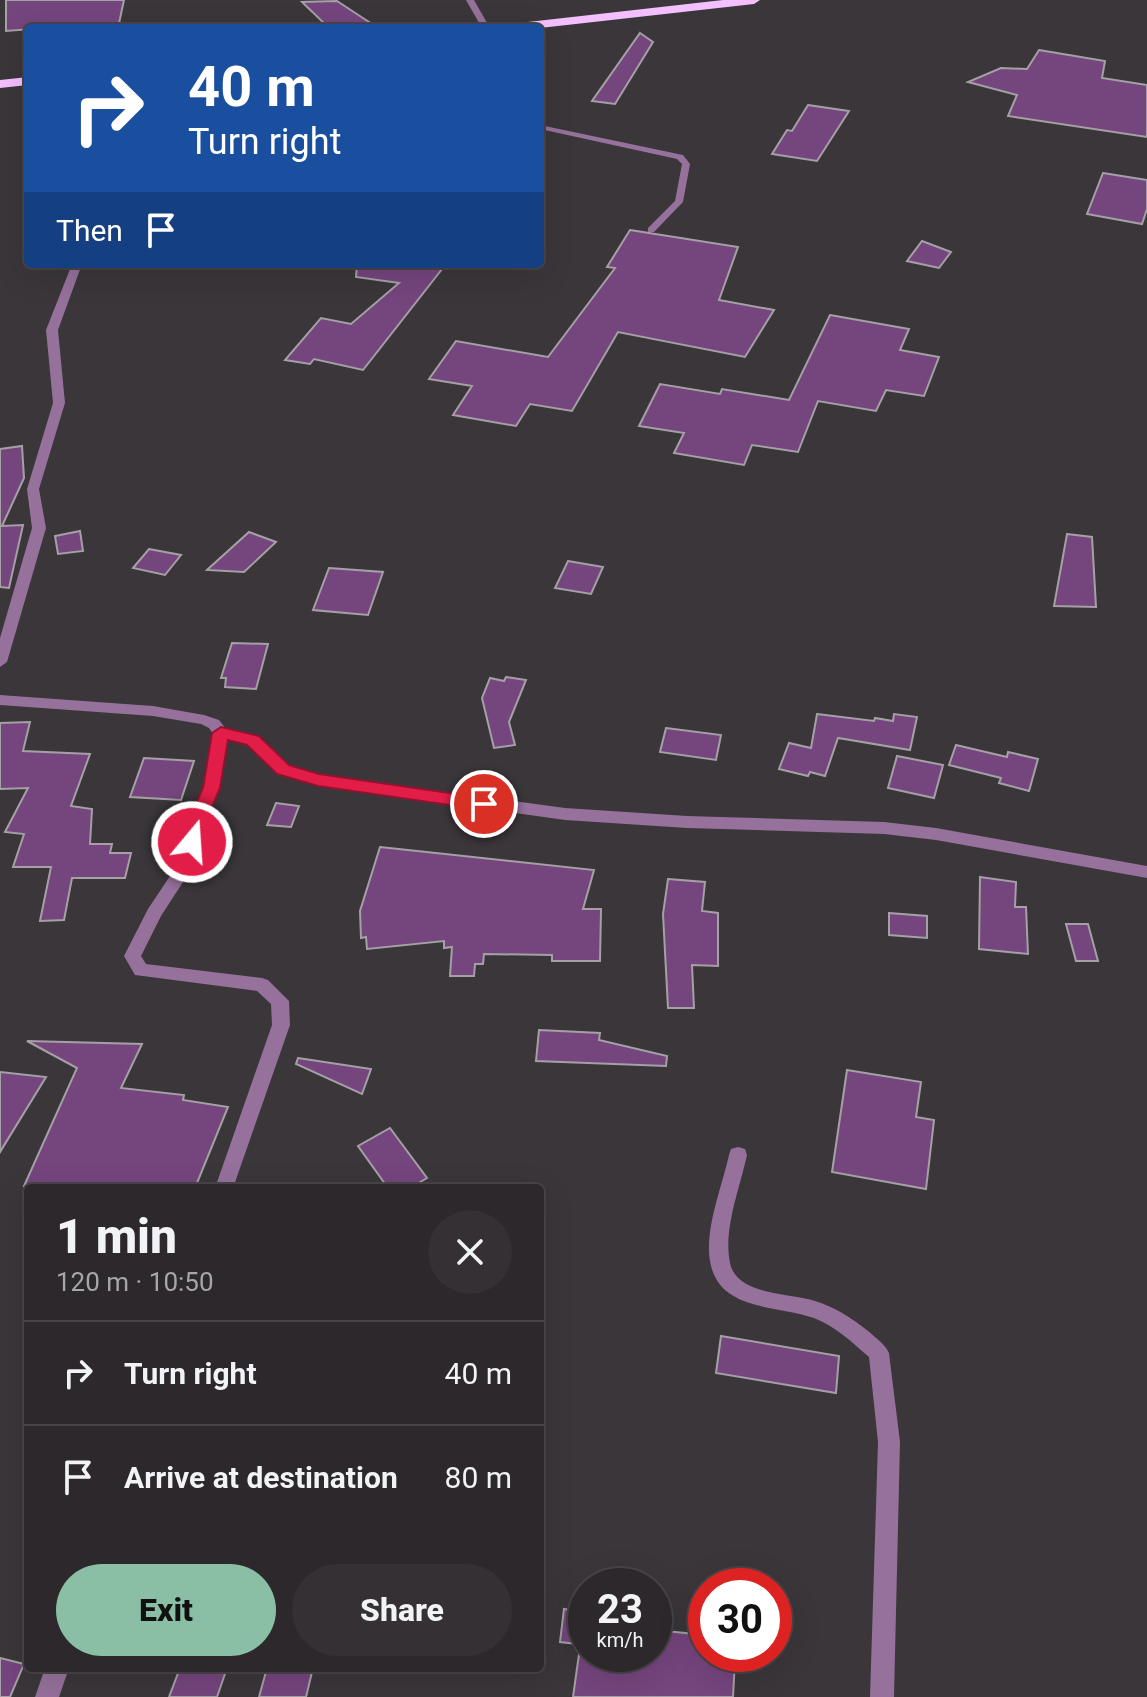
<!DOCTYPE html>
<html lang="en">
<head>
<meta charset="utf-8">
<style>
	body { margin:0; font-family:Roboto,sans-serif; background:#343034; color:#f1f3f6; height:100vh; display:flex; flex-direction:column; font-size:30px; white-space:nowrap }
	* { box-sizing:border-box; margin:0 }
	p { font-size:26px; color:#a6a6a9 }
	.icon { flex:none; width:44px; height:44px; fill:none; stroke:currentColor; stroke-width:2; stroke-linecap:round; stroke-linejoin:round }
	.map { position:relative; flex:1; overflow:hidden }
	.details { position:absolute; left:24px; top:1184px; width:520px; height:488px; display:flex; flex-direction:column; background:#2c282c; border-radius:8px; box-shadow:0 8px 32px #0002,0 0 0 2px #484448 }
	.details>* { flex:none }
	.hud { position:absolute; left:24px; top:24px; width:520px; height:244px; border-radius:8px; box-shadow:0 8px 32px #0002,0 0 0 2px #484448; background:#1a4fa0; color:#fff; overflow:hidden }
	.speed { position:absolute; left:568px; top:1568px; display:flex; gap:16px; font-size:40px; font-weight:700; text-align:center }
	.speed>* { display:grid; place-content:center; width:104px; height:104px; border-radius:50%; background:#2c282c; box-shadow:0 8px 32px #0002,0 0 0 2px #484448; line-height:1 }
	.speed small { font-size:20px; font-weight:400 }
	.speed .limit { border:12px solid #d22; background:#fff; color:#111 }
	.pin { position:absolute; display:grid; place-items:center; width:68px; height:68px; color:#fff; margin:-34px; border:4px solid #fff; border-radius:50%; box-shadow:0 2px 8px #0007 }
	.me { position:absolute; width:88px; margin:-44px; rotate:18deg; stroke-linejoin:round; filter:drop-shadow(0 0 6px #0008) }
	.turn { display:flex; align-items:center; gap:28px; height:168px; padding:0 32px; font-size:36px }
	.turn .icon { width:104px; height:104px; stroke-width:2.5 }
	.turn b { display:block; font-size:56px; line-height:68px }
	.then { display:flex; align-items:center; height:76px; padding:0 32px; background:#0003; gap:16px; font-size:30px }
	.round { display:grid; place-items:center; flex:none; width:84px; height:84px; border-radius:42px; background:#343034 }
	.headline { display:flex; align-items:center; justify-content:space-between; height:136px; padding:0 32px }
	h1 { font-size:48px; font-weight:800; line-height:60px }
	.action { display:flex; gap:16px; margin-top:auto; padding:16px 32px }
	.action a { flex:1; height:92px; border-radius:48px; background:#8abfa5; color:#111; font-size:32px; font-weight:800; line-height:92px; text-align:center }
	.action a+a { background:#343034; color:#f1f3f6 }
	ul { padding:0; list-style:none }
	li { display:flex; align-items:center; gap:24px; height:104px; padding:0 32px; border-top:2px solid #484448 }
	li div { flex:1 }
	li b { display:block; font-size:30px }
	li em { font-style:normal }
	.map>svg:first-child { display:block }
	.building { fill:#75457e; stroke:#a4a0a5; stroke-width:2 }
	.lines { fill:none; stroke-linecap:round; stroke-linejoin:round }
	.service { fill:#95719b; fill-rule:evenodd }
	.minor { fill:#95719b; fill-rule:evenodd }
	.trunk { fill:#f4bffe; fill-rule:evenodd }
	.route { fill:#e11d48; stroke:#92132f; stroke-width:2 }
</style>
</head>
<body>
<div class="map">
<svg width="1147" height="1697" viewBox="0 0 1147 1697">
	<rect width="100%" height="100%" fill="#3a363a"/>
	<g class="building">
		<path d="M6,0h118l-6,28h-34l1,-3 -79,6z"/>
		<path d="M337,1l35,23 -43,4 -27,-26z"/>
		<path d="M640,33l13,9 -38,62 -23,-3z"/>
		<path d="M1039,50l66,11 -3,17 45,7v52l-139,-21 9,-21 -49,-13 33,-14 26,1z"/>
		<path d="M808,105l41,6 -32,50 -45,-7 15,-24 5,1z"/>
		<path d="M1103,173l44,7v29l-5,15 -55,-10z"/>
		<path d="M630,230l108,17 -19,53 55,10 -29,47 -127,-25 -46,79 -42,-7 -14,22 -63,-11 19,-29 -43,-7 27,-38 92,16 67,-89 -8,-1z"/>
		<path d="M922,241l29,11 -12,16 -32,-7z"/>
		<path d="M357,264h89l-83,106 -49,-11 -4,5 -25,-4 36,-42 30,6 48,-41 -43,-6z"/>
		<path d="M830,315l79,14 -9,21 39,7 -15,39 -38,-6 -10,21 -58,-10 -20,51 -46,-7 -8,20 -70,-12 10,-20 -45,-7 21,-42 60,10 2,-5 67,11z"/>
		<path d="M22,446l2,32 -22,48 21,-1 -14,63 -9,-1v-138z"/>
		<path d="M80,531l3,20 -25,3 -3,-18z"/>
		<path d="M249,532l27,10 -32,30 -37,-2z"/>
		<path d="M1067,534l25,3 4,70 -42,-1z"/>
		<path d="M149,549l32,6 -16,20 -32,-7z"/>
		<path d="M568,561l35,6 -12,27 -36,-6z"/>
		<path d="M329,568l54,4 -15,43 -55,-5z"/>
		<path d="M232,643l36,1 -12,45 -31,-2 1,-9h-5z"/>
		<path d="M506,677l20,3 -17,42 6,23 -21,3 -12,-50 8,-20 14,3z"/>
		<path d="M817,714l57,7 1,-3 18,3 1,-7 23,3 -7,33 -72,-12 -13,38 -15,-4 -2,4 -29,-7 10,-26 22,5z"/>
		<path d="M30,722l-7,29 67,3 -19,52 21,3 -2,35h22l-2,9h21l-6,25h-53l-8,42 -24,1 11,-54h-38l11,-33 -19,-2 23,-44 -28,1v-66z"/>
		<path d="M666,728l55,7 -5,25 -56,-8z"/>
		<path d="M956,745l51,12 1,-5 30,7 -9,32 -30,-8 2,-5 -52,-13z"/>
		<path d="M897,756l46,9 -9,33 -46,-10z"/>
		<path d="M144,758l50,3 -13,39 -51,-3z"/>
		<path d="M276,803l23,3 -8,21 -24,-2z"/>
		<path d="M380,847l214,23 -11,39h18l-1,52h-48v-6l-68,-1 -1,10h-8l-1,12h-24l2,-29 -8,1v-7l-77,8 -1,-12 -5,1 -1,-27z"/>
		<path d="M980,877l36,5 -1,25h11l2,47 -49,-5z"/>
		<path d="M668,879l37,3 -3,29 16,2v53l-26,-1 2,43h-26l-5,-94z"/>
		<path d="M889,913l38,3v22l-38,-3z"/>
		<path d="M1066,924h22l10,37h-22z"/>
		<path d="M539,1030l61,3 -1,7 68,16 -1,10 -130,-5z"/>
		<path d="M27,1041l115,3 -21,44 63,7 -1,5 45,7 -33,81 -171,-2 53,-118z"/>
		<path d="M298,1058l73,11 -9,25 -66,-30z"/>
		<path d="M847,1070l74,12 -5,35 18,3 -8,69 -94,-17z"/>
		<path d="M0,1072l46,5 -46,75z"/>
		<path d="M390,1128l37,50 -17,10h-22l-30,-42z"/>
		<path d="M721,1336l118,20 -3,37 -120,-20z"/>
		<path d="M564,1609l22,3v33l-26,-3z"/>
		<path d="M654,1630l52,5v19h24v6h5l-2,37h-160l6,-43h75z"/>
		<path d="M0,1658l24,6 -14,33h-10z"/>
		<path d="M180,1668h47l-10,29h-48z"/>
		<path d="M267,1668h46l-7,29h-47z"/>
	</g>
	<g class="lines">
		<path class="service" d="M540,125l143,30 7,9 -7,38 -29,30h-6v-4l27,-27 7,-37 -5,-5 -137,-30z"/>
		<g class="minor">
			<path d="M466,0h8l16,28h-8z"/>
			<path d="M72,264h10l-24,66 7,73 -26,86 7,39 -39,134 -7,5v-29l32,-110 -5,-39 26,-86 -7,-73z"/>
			<path d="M0,695l153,11 51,9 15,5 7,9 32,7 30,29 31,10 246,33 122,8 197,6 52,6 211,38v12l-211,-38 -52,-6 -197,-6 -122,-8 -247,-35 -40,-12 -30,-29 -20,-4 -9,48 -14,33 -9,41 -35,54 -20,40 5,8 116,14 6,2 21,21 1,24 -57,163h-18l57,-163 -1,-21 -14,-13 -122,-16 -11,-19 24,-47 32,-48 9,-40 14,-33 11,-53 -5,-7 -8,-4 -48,-8 -153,-11z"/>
			<path d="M738,1147l7,2 2,6c-7,33 -24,74 -17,108 7,33 61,30 85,38 20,6 37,17 53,30 8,7 17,13 21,22l11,89 -6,255h-24l8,-255 -9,-85c-16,-14 -34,-31 -55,-39 -41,-14 -102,-6 -105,-66 -1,-32 13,-66 20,-97l2,-6z"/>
			<path d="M45,1668h24l-10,29h-24z"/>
		</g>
		<g class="trunk">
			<path d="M723,0h37l-6,4 -214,24h-36l6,-4z"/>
			<path d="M28,77v8l-28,3v-8z"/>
		</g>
	</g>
	<path class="route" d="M221,727l38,9 30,29 30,9 165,24 9,6 -9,6 -166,-24 -41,-12 -30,-29 -19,-5 -8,48 -14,33 -5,21 -9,7 -9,-7 5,-21 15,-33 9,-55z"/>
</svg>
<div class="speed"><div>23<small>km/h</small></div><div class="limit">30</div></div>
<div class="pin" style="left:484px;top:804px;background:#d93025"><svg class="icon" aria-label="arrive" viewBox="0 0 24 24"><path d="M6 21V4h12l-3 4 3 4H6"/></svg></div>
<svg class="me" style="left:192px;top:842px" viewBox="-20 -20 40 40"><circle r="17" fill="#e11d48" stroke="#fff" stroke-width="3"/><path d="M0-11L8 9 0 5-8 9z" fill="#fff"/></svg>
<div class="hud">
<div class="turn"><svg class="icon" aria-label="right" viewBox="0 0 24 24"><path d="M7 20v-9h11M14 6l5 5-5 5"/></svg><div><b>40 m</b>Turn right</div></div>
<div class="then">Then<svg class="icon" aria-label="arrive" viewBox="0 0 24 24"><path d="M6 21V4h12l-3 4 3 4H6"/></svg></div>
</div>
<section class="details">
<div class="headline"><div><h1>1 min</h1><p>120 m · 10:50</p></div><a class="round"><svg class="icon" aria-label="close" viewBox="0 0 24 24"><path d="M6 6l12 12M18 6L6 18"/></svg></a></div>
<ul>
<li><svg class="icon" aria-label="right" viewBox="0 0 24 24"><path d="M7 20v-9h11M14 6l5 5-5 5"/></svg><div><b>Turn right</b></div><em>40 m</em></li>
<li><svg class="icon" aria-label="arrive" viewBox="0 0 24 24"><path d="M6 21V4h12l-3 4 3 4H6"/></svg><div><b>Arrive at destination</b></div><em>80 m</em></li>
</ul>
<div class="action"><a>Exit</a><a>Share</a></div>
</section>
</div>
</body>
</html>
